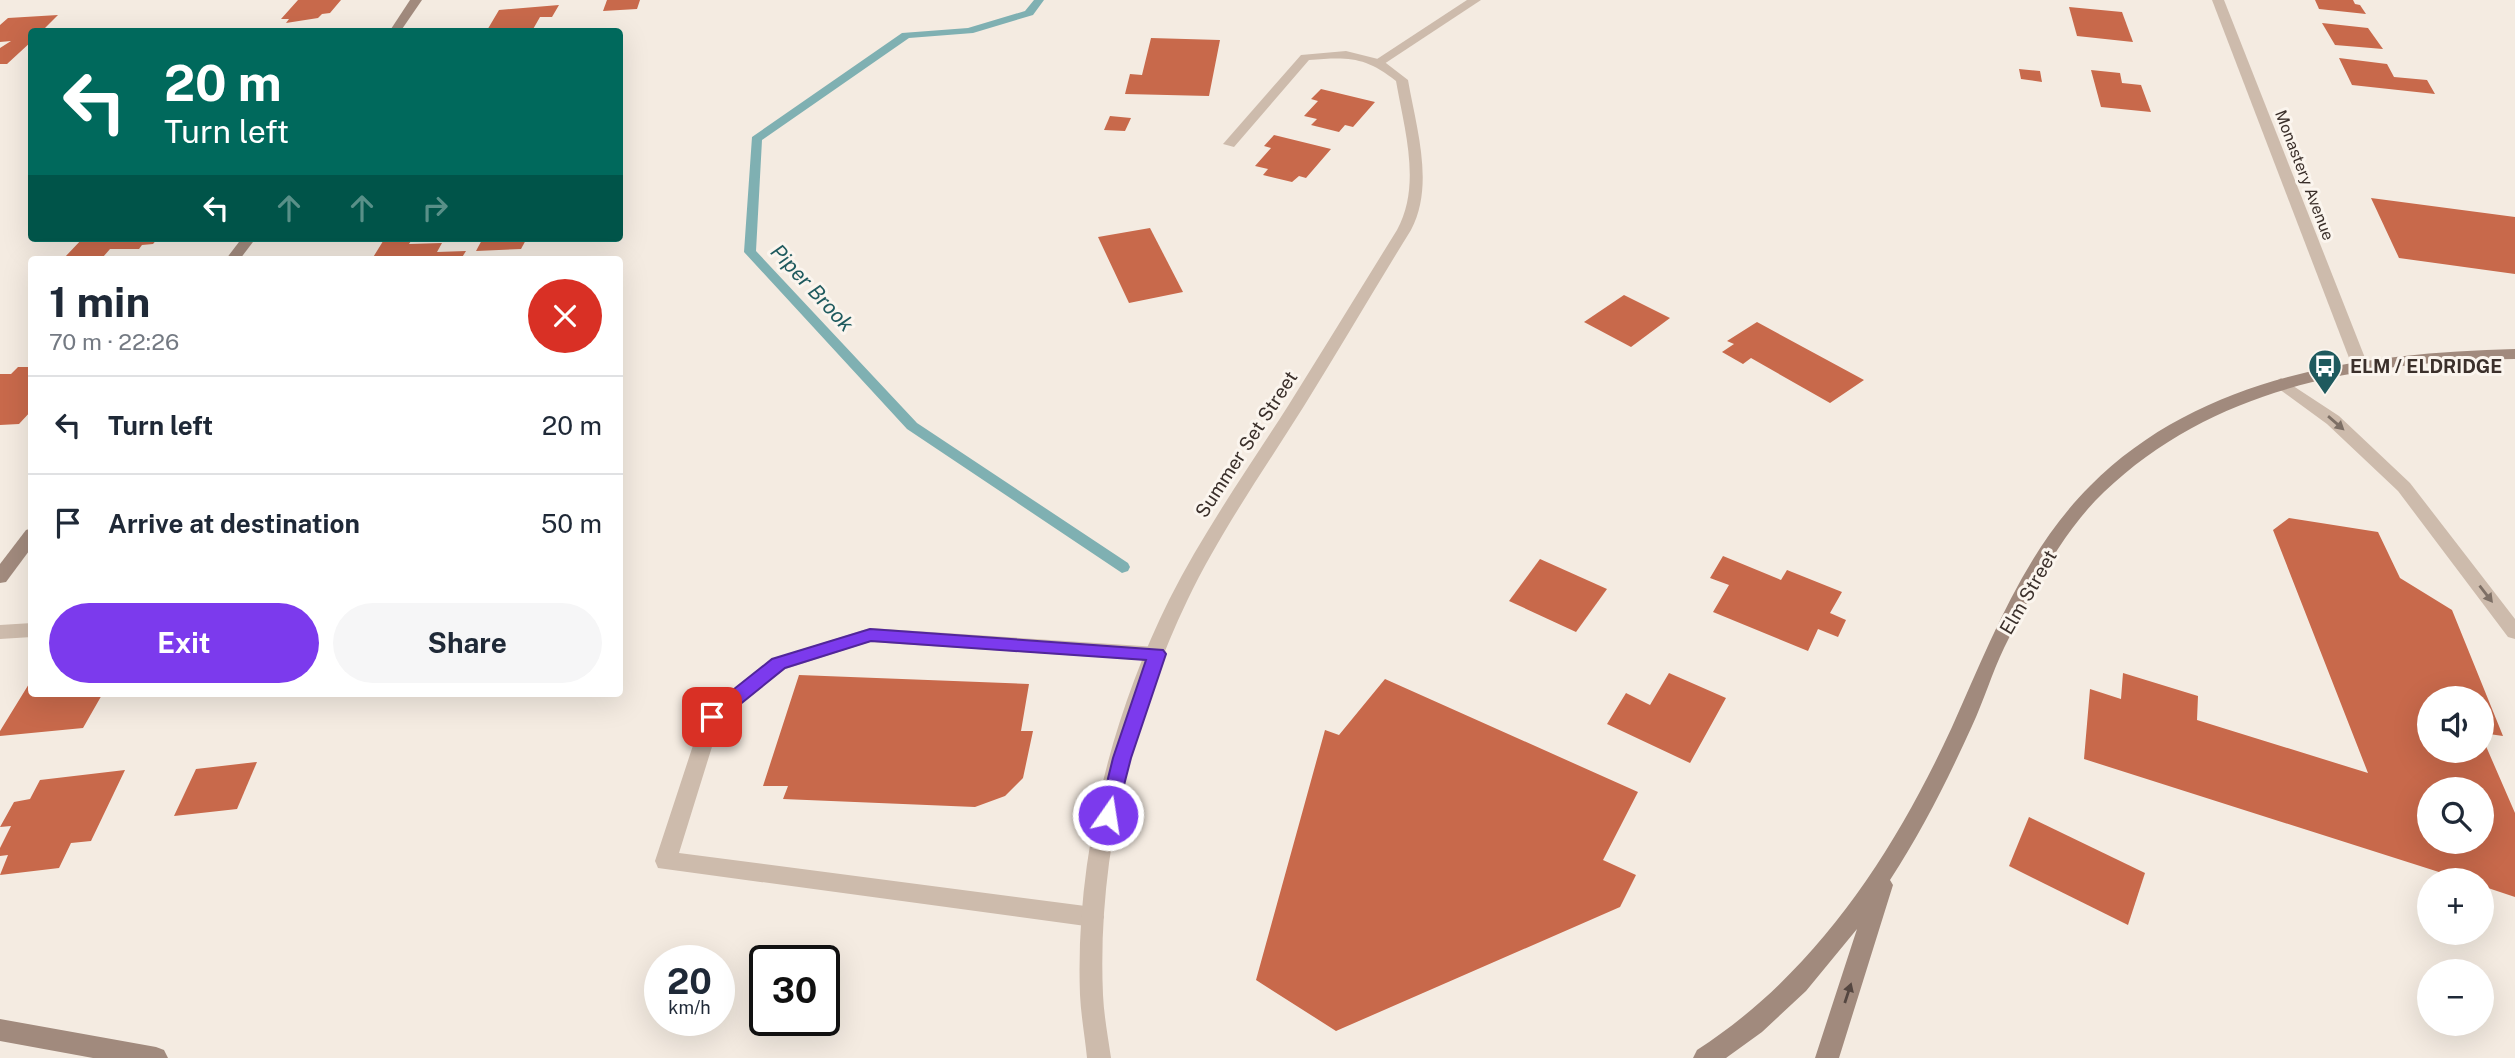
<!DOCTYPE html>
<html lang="en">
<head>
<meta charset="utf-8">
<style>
	body { margin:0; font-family:"Public Sans",sans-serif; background:#f6f6f7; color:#1f2937; height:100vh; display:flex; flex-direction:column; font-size:26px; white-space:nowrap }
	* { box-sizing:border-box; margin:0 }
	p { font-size:23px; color:#747a83 }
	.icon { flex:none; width:38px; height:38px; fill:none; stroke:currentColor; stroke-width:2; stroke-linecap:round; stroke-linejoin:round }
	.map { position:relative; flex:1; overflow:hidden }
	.sheet { position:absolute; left:28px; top:256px; width:595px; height:441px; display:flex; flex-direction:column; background:#fff; border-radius:7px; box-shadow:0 7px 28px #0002 }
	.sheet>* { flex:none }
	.banner { position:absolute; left:28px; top:28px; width:595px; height:214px; border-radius:7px; box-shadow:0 7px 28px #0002; background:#00695c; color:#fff; overflow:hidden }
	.buttons { position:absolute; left:2417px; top:686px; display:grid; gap:14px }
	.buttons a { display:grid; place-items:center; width:77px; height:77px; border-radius:50%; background:#fff; box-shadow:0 7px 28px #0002; font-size:35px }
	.speed { position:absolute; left:644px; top:945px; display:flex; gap:14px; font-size:35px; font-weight:700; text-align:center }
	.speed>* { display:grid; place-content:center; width:91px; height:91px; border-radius:50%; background:#fff; box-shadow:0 7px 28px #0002; line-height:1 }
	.speed small { font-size:18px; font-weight:400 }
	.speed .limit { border:4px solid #111; border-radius:10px; background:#fff; color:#111 }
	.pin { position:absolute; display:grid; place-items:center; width:60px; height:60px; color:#fff; margin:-30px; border-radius:14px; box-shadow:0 4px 10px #0006 }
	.me { position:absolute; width:77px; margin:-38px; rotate:13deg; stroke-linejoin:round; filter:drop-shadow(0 0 5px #0008) }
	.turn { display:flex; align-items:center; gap:24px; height:147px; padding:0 21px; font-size:32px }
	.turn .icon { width:91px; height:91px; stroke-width:2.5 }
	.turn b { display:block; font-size:49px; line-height:60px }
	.lanes { display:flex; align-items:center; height:66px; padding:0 21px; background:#0003; justify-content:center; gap:35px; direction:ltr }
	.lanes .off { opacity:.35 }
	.round { display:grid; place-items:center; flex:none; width:74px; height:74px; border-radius:37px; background:#f6f6f7 }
	.overview { display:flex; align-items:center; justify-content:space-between; height:119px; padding:0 21px }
	h1 { font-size:42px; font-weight:700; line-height:52px }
	.primary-button { display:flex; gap:14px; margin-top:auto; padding:14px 21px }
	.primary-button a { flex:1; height:80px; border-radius:42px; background:#7c3aed; color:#fff; font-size:28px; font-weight:700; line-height:80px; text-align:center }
	.primary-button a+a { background:#f6f6f7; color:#1f2937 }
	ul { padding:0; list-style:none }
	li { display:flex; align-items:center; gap:21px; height:98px; padding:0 21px; border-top:2px solid #e0e1e3 }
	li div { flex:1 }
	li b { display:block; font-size:26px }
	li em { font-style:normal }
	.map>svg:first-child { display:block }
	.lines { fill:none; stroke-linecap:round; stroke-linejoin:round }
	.stream { fill:#7fb0b2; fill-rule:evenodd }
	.building { fill:#c8694b; fill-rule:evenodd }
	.service { fill:#cdbbac; fill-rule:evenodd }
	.minor { fill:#cdbbac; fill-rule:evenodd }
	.secondary { fill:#a18a7d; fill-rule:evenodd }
	.oneway { fill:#7d6f65 }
	.oneway2 { fill:#544640 }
	.route { fill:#7c3aed; stroke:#51269a; stroke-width:2 }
	.labels { text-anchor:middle; stroke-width:6; stroke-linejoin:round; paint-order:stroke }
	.far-street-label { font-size:16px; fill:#3b302b; stroke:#fbf5ee }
	.poi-label { font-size:19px; font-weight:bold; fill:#3b302b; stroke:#fbf5ee; text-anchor:start }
	.street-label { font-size:19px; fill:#3b302b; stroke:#fbf5ee }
	.water-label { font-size:21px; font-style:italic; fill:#1f5a5e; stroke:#fbf5ee }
</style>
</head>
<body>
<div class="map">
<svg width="2515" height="1058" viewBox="0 0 2515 1058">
	<rect width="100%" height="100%" fill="#f4ebe1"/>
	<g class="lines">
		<path class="stream" d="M1034,0h10l-11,15 -60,18 -64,5 -147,102 -6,111 161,172 211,140 2,4 -2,4 -6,2 -215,-144 -163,-177 8,-115 150,-104 66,-5 57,-17z"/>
	</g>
	<g class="building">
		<path d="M298,0h43l-11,13 -8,1 -4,4 -32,5 3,-4h-8z"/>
		<path d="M607,0h33l-3,9 -34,2z"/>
		<path d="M2315,0h38l2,4 5,1 6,9 -47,-5z"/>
		<path d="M559,5l-7,12h-12l-8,14 -46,1 13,-22z"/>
		<path d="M2069,7l53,5 11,30 -56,-6z"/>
		<path d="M58,15l-17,17h-9v9l-25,23h-7v-16l11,-7 -11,1v-17l8,-7z"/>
		<path d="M2322,23l46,5 15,21 -48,-4z"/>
		<path d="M1151,38l69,2 -11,56 -84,-2 5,-20 12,1z"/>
		<path d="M2339,58l48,6 7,13 33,3 8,14 -83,-9z"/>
		<path d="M2019,69l21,2 2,11 -21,-3z"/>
		<path d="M2091,70l29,3 2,10 19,2 10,27 -50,-5z"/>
		<path d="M1321,89l54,13 -22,25 -8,-2 -6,7 -28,-7 6,-6 -13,-3 14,-15 -7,-2z"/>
		<path d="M1110,116l21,2 -6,13 -21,-1z"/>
		<path d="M1274,135l57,14 -25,29 -7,-2 -7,6 -29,-7 5,-6 -13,-3 16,-18 -7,-2z"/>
		<path d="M2371,198l144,19v57l-116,-16z"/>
		<path d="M1150,228l33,64 -54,11 -31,-66z"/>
		<path d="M83,238h75l-5,6 -11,1 -3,4h-29l-7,8h-38z"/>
		<path d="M385,238h28l-4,6 33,-1 -5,9 29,-1 -5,8h-89z"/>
		<path d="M483,238h44l-6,11 -45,2z"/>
		<path d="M1624,295l46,23 -39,29 -47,-25z"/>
		<path d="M1757,322l107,58 -34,23 -79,-45 -8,6 -21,-12 12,-8 -7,-3z"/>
		<path d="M18,367h14v43l-13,14 -19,1v-51h11z"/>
		<path d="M2289,518l89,14 22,46 52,32 51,126 -21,-3v-35h-53v53h53v-14l33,76v84l-33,-11v-6h-18l-380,-121 6,-70 31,10 2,-26 75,23 -1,24 171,53 -95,-243zM2429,789h53v53h-53z"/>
		<path d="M1723,556l58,24 6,-10 55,22 -12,21 16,7 -8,17 -20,-8 -10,22 -95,-39 16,-27 -19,-7z"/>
		<path d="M1540,559l67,30 -31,43 -67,-31z"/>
		<path d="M1669,673l57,25 -36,65 -83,-39 19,-31 24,12z"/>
		<path d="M799,675l230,9 -8,47h12l-10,47 -18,18 -30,11 -192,-8 5,-13h-25z"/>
		<path d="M32,679v14h71l-20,35 -83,8v-5z"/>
		<path d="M1385,679l253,113 -35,68 33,15 -16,32 -284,124 -80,-51 69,-250 14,5z"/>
		<path d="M257,762l-20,47 -63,7 22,-47z"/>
		<path d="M125,770l-34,71 -20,2 -12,25 -59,7 8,-20 -8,1v-8l11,-22 -11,1 14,-25 16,-3 10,-19z"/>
		<path d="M2029,817l116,56 -17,52 -119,-59z"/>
	</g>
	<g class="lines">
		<g class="service">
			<path d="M1467,0h14l-97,64 -10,-3z"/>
			<path d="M32,623v14l-32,2v-14z"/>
			<path d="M870,628l287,19 7,2 3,5 -3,5 -7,2 -287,-19 -85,27 -65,52 -41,132 414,54 8,3 3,7 -3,7 -8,3 -435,-59 -3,-7 49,-149 67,-53z"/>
		</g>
		<g class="minor">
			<path d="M2212,0h12l143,363 -3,3 -5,2 -8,-5z"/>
			<path d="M1346,51l36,9 26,20c8,47 27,105 3,150 -36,58 -71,118 -107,176 -40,64 -84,126 -117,195 -57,119 -90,261 -84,394 1,21 5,42 8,63h-24c-2,-21 -6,-42 -7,-63 -5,-134 30,-276 89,-395 35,-69 78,-130 119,-194 37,-59 73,-118 109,-176 25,-45 7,-102 -1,-149 -31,-25 -49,-24 -87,-21l-75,87 -11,-3 78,-89z"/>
			<path d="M2281,378l58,38 71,67 105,136v20l-7,-2 -110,-146 -71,-67 -52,-38 -2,-3z"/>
		</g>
		<g class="secondary">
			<path d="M410,0h12l-22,32h-11z"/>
			<path d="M242,238h14l-16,21h-14z"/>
			<path d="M2515,349v10c-149,3 -299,26 -411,133 -44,42 -73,102 -100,156 -12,25 -20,52 -32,78 -24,53 -50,105 -82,154l3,5 -54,173h-24l42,-129 -51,62 -44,41 -36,26h-33l4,-8c118,-76 197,-197 255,-323 38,-84 71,-174 138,-241 111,-112 275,-133 425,-137z"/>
			<path d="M32,528v19l-26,35 -6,1v-19l26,-34z"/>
			<path d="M0,1019l156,28 8,3 4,8h-75l-93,-17z"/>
		</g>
	</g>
	<defs><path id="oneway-solid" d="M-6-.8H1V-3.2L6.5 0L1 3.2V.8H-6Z" transform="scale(1.75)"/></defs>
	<g class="oneway">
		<use href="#oneway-solid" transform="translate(2336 423) rotate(41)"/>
		<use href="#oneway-solid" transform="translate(2486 594) rotate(52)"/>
	</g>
	<use class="oneway2" href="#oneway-solid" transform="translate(1848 993) rotate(-72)"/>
	<path class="route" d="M870,629l293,21 3,4 -35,104 -16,62h-13l-3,-5 14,-57 33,-98 -275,-19 -86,27 -67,54h-13l-2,-5 2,-5 67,-53z"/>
	<defs>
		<g id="bus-pin" transform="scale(1.75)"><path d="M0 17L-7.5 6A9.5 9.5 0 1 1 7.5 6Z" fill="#1f5a5e" stroke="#fbf5ee"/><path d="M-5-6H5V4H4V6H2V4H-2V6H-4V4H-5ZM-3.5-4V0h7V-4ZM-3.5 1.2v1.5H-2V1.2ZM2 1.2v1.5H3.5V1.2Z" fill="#fff"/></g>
	</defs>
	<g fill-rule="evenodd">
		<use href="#bus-pin" x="2325" y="366"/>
	</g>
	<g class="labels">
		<g class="far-street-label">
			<text transform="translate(2305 175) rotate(69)" y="6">Monastery Avenue</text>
		</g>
		<g class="poi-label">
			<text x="2350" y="373">ELM / ELDRIDGE</text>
		</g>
		<g class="street-label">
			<text transform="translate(1246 444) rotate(-57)" y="7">Summer Set Street</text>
			<text transform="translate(2028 592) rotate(-60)" y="7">Elm Street</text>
		</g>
		<g class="water-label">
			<text transform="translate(812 288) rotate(47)" y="7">Piper Brook</text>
		</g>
	</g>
</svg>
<div class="buttons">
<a><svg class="icon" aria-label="sound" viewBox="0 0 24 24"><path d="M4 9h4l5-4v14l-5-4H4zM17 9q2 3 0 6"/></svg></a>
<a><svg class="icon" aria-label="search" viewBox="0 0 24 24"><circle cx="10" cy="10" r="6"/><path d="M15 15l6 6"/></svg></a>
<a>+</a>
<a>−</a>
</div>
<div class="speed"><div>20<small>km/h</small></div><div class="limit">30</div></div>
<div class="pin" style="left:712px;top:717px;background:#d93025"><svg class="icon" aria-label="arrive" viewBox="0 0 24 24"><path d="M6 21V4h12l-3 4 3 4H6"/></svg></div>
<svg class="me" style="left:1108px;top:815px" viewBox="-20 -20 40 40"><circle r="17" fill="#7c3aed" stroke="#fff" stroke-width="3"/><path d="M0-11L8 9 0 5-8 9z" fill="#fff"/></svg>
<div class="banner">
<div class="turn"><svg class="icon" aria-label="left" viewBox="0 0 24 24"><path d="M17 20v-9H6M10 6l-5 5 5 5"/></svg><div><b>20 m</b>Turn left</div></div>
<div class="lanes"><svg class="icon" aria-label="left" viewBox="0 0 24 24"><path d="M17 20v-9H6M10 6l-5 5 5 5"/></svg><svg class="icon off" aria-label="ahead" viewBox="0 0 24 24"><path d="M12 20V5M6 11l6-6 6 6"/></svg><svg class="icon off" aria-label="ahead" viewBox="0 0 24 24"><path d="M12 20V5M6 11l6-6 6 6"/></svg><svg class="icon off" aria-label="right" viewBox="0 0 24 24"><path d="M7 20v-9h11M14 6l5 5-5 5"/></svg></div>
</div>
<section class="sheet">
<div class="overview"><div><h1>1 min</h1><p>70 m · 22:26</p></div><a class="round" style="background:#d93025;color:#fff"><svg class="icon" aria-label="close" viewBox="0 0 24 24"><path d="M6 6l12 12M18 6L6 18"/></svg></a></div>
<ul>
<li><svg class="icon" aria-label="left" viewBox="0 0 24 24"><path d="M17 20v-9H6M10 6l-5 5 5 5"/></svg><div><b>Turn left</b></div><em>20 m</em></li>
<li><svg class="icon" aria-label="arrive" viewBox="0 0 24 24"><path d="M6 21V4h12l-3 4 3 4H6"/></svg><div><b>Arrive at destination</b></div><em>50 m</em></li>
</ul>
<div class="primary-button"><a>Exit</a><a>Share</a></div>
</section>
</div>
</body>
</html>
